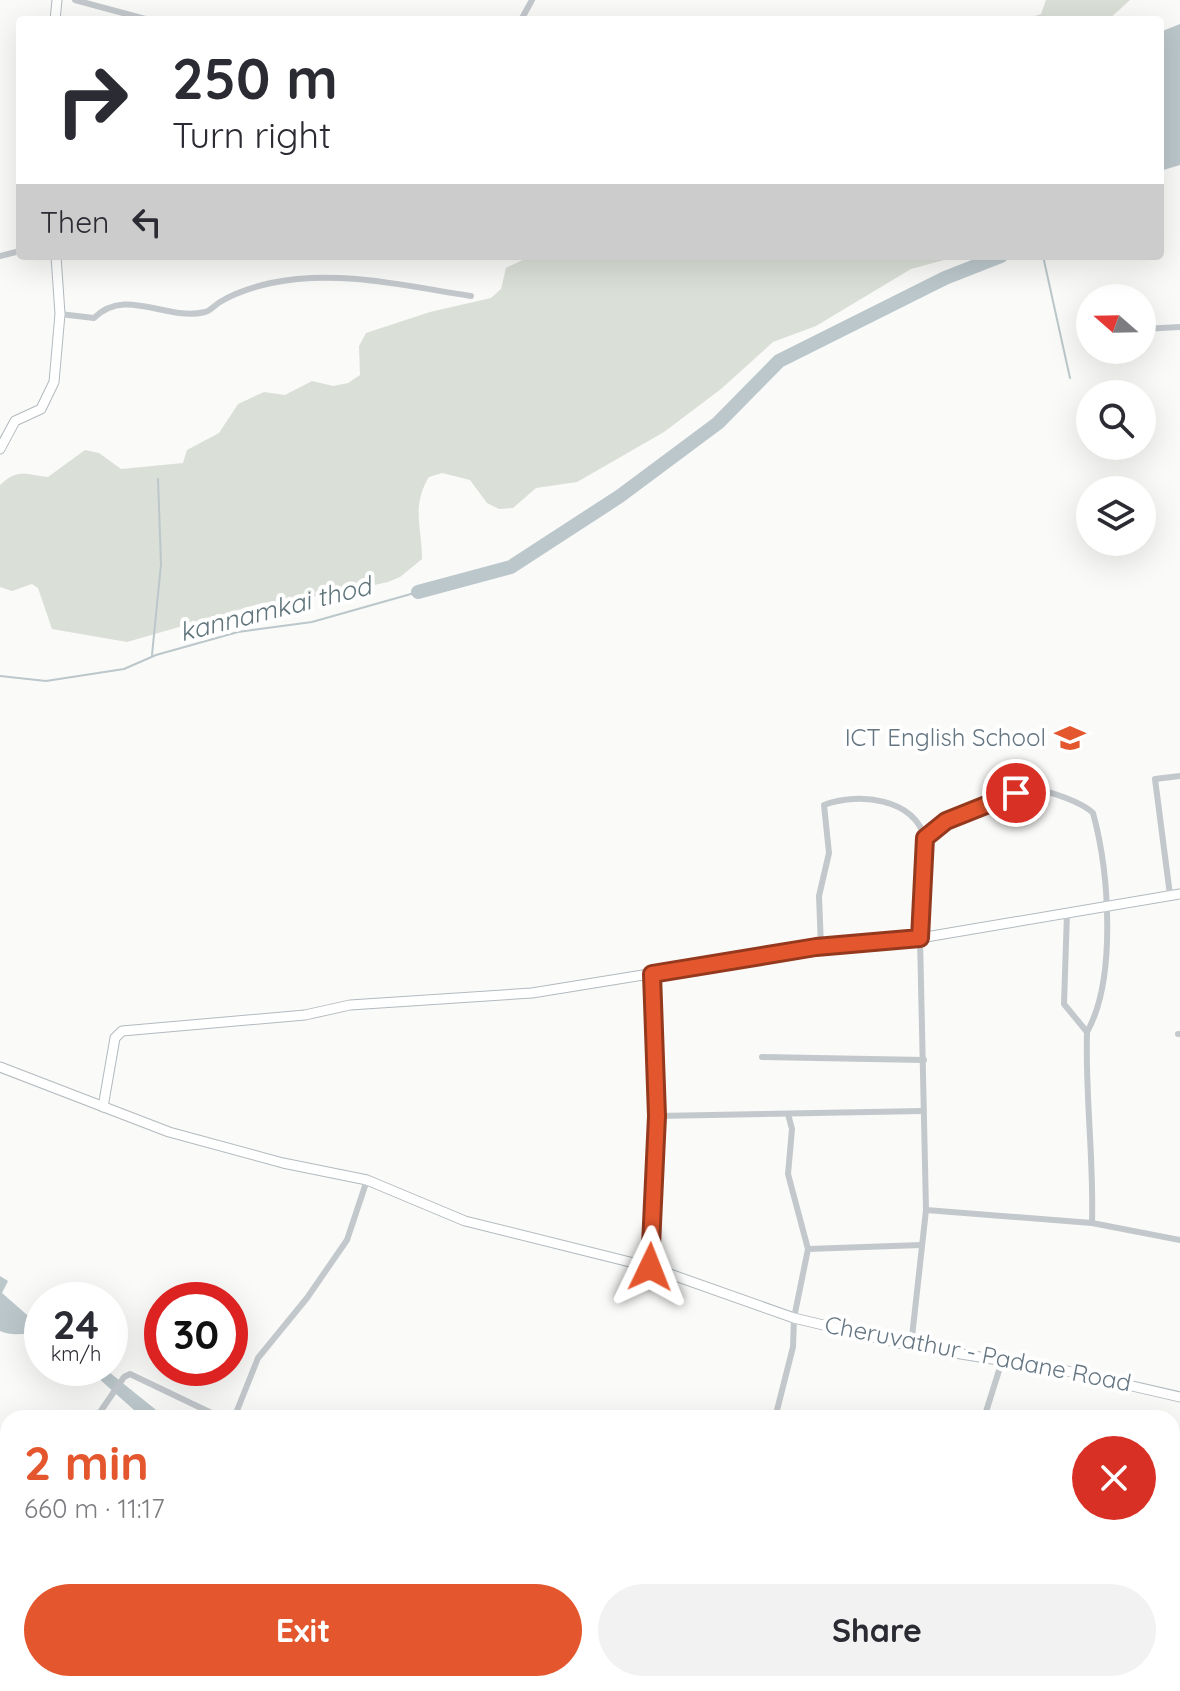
<!DOCTYPE html>
<html lang="en">
<head>
<meta charset="utf-8">
<style>
	body { margin:0; font-family:Quicksand,sans-serif; background:#f2f2f3; color:#2b2b33; height:100vh; display:flex; flex-direction:column; font-size:30px; white-space:nowrap }
	* { box-sizing:border-box; margin:0 }
	p { font-size:26px; color:#7c7c81 }
	.icon { flex:none; width:44px; height:44px; fill:none; stroke:currentColor; stroke-width:2; stroke-linecap:round; stroke-linejoin:round }
	.map { position:relative; flex:1; overflow:hidden }
	.sheet { position:absolute; left:0px; top:1410px; width:1180px; height:282px; display:flex; flex-direction:column; background:#fff; border-radius:24px 24px 0 0; box-shadow:0 8px 32px #0002 }
	.sheet>* { flex:none }
	.banner { position:absolute; left:16px; top:16px; width:1148px; height:244px; border-radius:8px; box-shadow:0 8px 32px #0002; background:#fff; color:#2b2b33; overflow:hidden }
	.needle { width:52px; rotate:290deg }
	.tools { position:absolute; left:1076px; top:284px; display:grid; gap:16px }
	.tools a { display:grid; place-items:center; width:80px; height:80px; border-radius:50%; background:#fff; box-shadow:0 8px 32px #0002; font-size:40px }
	.speed { position:absolute; left:24px; top:1282px; display:flex; gap:16px; font-size:40px; font-weight:700; text-align:center }
	.speed>* { display:grid; place-content:center; width:104px; height:104px; border-radius:50%; background:#fff; box-shadow:0 8px 32px #0002; line-height:1 }
	.speed small { font-size:20px; font-weight:400 }
	.speed .limit { border:12px solid #d22; background:#fff; color:#111 }
	.pin { position:absolute; display:grid; place-items:center; width:68px; height:68px; color:#fff; margin:-34px; border:4px solid #fff; border-radius:50%; box-shadow:0 2px 8px #0007 }
	.me { position:absolute; width:88px; margin:-44px; rotate:2deg; stroke-linejoin:round; filter:drop-shadow(0 0 6px #0008) }
	.turn { display:flex; align-items:center; gap:28px; height:168px; padding:0 24px; font-size:36px }
	.turn .icon { width:104px; height:104px; stroke-width:2.5 }
	.turn b { display:block; font-size:56px; line-height:68px }
	.then { display:flex; align-items:center; height:76px; padding:0 24px; background:#0003; gap:16px; font-size:30px }
	.round { display:grid; place-items:center; flex:none; width:84px; height:84px; border-radius:42px; background:#f2f2f3 }
	.headline { display:flex; align-items:center; justify-content:space-between; height:136px; padding:0 24px }
	h1 { font-size:48px; font-weight:700; line-height:60px; color:#e4572e }
	.primary-button { display:flex; gap:16px; margin-top:auto; padding:16px 24px }
	.primary-button a { flex:1; height:92px; border-radius:48px; background:#e4572e; color:#fff; font-size:32px; font-weight:700; line-height:92px; text-align:center }
	.primary-button a+a { background:#f2f2f3; color:#2b2b33 }
	.map>svg:first-child { display:block }
	.green { fill:#dadfd7 }
	.water { fill:#bbc7cb }
	.lines { fill:none; stroke-linecap:round; stroke-linejoin:round }
	.stream { stroke:#bbc7cb; stroke-width:2 }
	.river { stroke:#bbc7cb; stroke-width:14 }
	.secondary-casing { stroke:#b3babf; stroke-width:11 }
	.street { stroke:#c3c8cc; stroke-width:6 }
	.secondary { stroke:#fff; stroke-width:9 }
	.route-casing { stroke:#94391e; stroke-width:20 }
	.route { stroke:#e4572e; stroke-width:14 }
	.labels { text-anchor:middle; stroke-width:8; stroke-linejoin:round; paint-order:stroke }
	.poi-label { font-size:24px; fill:#657683; stroke:#fff; text-anchor:end }
	.street-label { font-size:24px; fill:#657683; stroke:#fff }
	.water-label { font-size:26px; font-style:italic; fill:#60757c; stroke:#fff }
</style>
</head>
<body>
<div class="map">
<svg width="1180" height="1691" viewBox="0 0 1180 1691">
	<rect width="100%" height="100%" fill="#fafaf8"/>
	<g class="green">
		<path d="M1046,0h84l-22,20h-85l18,-6z"/>
		<path d="M531,256h428l-48,13 -95,57 -43,16 -52,47 -57,43 -87,50 -41,6 -23,20 -14,1 -12,-6 -17,-23 -28,-7 -13,4c-18,29 -7,51 -7,82l-22,18 -12,5 -55,12 -71,9 -135,39 -75,-13 -14,-41 -6,-4 -20,7 -12,-4v-102c18,-17 26,-10 48,-8l37,-27 14,3 22,16 62,-6 4,-13 32,-17 19,-29 26,-12 21,3 27,-14 21,5 15,-3 12,-8 -1,-29 7,-13 64,-21 61,-14 10,-9 5,-21z"/>
	</g>
	<g class="water">
		<path d="M1180,24v141l-20,6v-139z"/>
		<path d="M0,1276l8,5 -6,12 40,35v9c-14,-7 -27,1 -42,-6z"/>
		<path d="M87,1368h17l62,50h-23z"/>
		<path d="M0,1623l8,3v58h309l12,7h-329z"/>
		<path d="M402,1684h113l3,7h-107z"/>
		<path d="M862,1684h179l19,7h-204l-2,-4z"/>
	</g>
	<g class="lines">
		<g class="stream">
			<path d="M1043,256l27,122"/>
			<path d="M152,655l9,-91 -3,-85"/>
			<path d="M0,676l46,5 78,-12 32,-14 82,-23 74,-10 106,-30"/>
			<path d="M787,1691l68,-4"/>
		</g>
		<path class="river" d="M418,592l93,-25 109,-71 98,-73 61,-62 166,-83 56,-22"/>
		<g class="secondary-casing">
			<g id="secondary">
				<path d="M55,20l2,-20"/>
				<path d="M0,449l15,-28 26,-12 13,-27 6,-68 -4,-58"/>
				<path d="M0,1067l169,65 114,31 84,17 98,41 185,46 144,51 117,28 156,25 113,26"/>
				<path d="M103,1107l12,-69 7,-7 183,-16 45,-10 182,-12 284,-46 104,-9 260,-44"/>
			</g>
		</g>
		<g class="street">
			<path d="M75,0l74,20"/>
			<path d="M521,20l11,-20"/>
			<path d="M0,256l20,-5"/>
			<path d="M60,314l34,4c32,-32 73,4 111,-6 5,-1 10,-7 15,-10 16,-10 33,-15 51,-19 67,-14 134,3 200,13"/>
			<path d="M1142,329l38,-2"/>
			<path d="M925,838c15,-17 86,-47 109,-48 15,0 49,13 59,23 16,58 24,166 -6,219"/>
			<path d="M1170,895l-15,-116 25,-3"/>
			<path d="M1067,913l-3,91 23,28c-2,63 7,127 5,191"/>
			<path d="M821,947l-2,-51 10,-43 -5,-48c35,-13 89,-7 101,33l-5,100 6,272 -15,136"/>
			<path d="M1178,1034h2"/>
			<path d="M762,1057l162,3"/>
			<path d="M788,1114l4,15 -4,45 20,75"/>
			<path d="M657,1116l266,-5"/>
			<path d="M926,1210l166,13 88,17"/>
			<path d="M650,1267l7,-151 -5,-142"/>
			<path d="M96,1418l28,-41 6,-3 92,44"/>
			<path d="M234,1418l24,-60 49,-60 40,-58 20,-60"/>
			<path d="M775,1418l18,-71 1,-29 14,-69 113,-4"/>
			<path d="M984,1418l18,-57"/>
			<path d="M0,1510l8,5"/>
			<path d="M1172,1541l8,3"/>
			<path d="M1172,1646l8,2"/>
			<path d="M655,1691l1,-7"/>
		</g>
		<use href="#secondary" class="secondary"/>
	</g>
	<g class="lines">
		<g class="route-casing">
			<path id="route" d="M650,1267l7,-151 -5,-142 164,-27 104,-9 5,-100 21,-17 70,-28"/>
		</g>
		<use href="#route" class="route"/>
	</g>
	<defs>
		<g id="school-bare" transform="scale(2.4)"><path d="M0-5L7-2L0 1L-7-2ZM-4 1L0 2.5L4 1V4Q0 6-4 4Z" fill="#e4572e" stroke="#fff" stroke-width="2.5" paint-order="stroke"/></g>
	</defs>
	<g fill-rule="evenodd">
		<use href="#school-bare" x="1070" y="738"/>
	</g>
	<g class="labels">
		<g class="poi-label">
			<text x="1046" y="746">ICT English School</text>
		</g>
		<g class="street-label">
			<text transform="translate(978 1354) rotate(11)" y="8">Cheruvathur - Padane Road</text>
		</g>
		<g class="water-label">
			<text transform="translate(275 609) rotate(-14)" y="9">kannamkai thod</text>
		</g>
	</g>
</svg>
<div class="tools">
<a><svg class="needle" viewBox="-14 -14 28 28"><path d="M0-13l5 13h-10z" fill="#e53935"/><path d="M0 13l5-13h-10z" fill="#7c7c81"/></svg></a>
<a><svg class="icon" aria-label="search" viewBox="0 0 24 24"><circle cx="10" cy="10" r="6"/><path d="M15 15l6 6"/></svg></a>
<a><svg class="icon" aria-label="layers" viewBox="0 0 24 24"><path d="M12 4l9 5-9 5-9-5zM3 14l9 5 9-5"/></svg></a>
</div>
<div class="speed"><div>24<small>km/h</small></div><div class="limit">30</div></div>
<div class="pin" style="left:1016px;top:793px;background:#d93025"><svg class="icon" aria-label="arrive" viewBox="0 0 24 24"><path d="M6 21V4h12l-3 4 3 4H6"/></svg></div>
<svg class="me" style="left:650px;top:1267px" viewBox="-20 -20 40 40"><path d="M0-17L14 15 0 8-14 15z" fill="#e4572e" stroke="#fff" stroke-width="4"/></svg>
<div class="banner">
<div class="turn"><svg class="icon" aria-label="right" viewBox="0 0 24 24"><path d="M7 20v-9h11M14 6l5 5-5 5"/></svg><div><b>250 m</b>Turn right</div></div>
<div class="then">Then<svg class="icon" aria-label="left" viewBox="0 0 24 24"><path d="M17 20v-9H6M10 6l-5 5 5 5"/></svg></div>
</div>
<section class="sheet">
<div class="headline"><div><h1>2 min</h1><p>660 m · 11:17</p></div><a class="round" style="background:#d93025;color:#fff"><svg class="icon" aria-label="close" viewBox="0 0 24 24"><path d="M6 6l12 12M18 6L6 18"/></svg></a></div>
<div class="primary-button"><a>Exit</a><a>Share</a></div>
</section>
</div>
</body>
</html>
